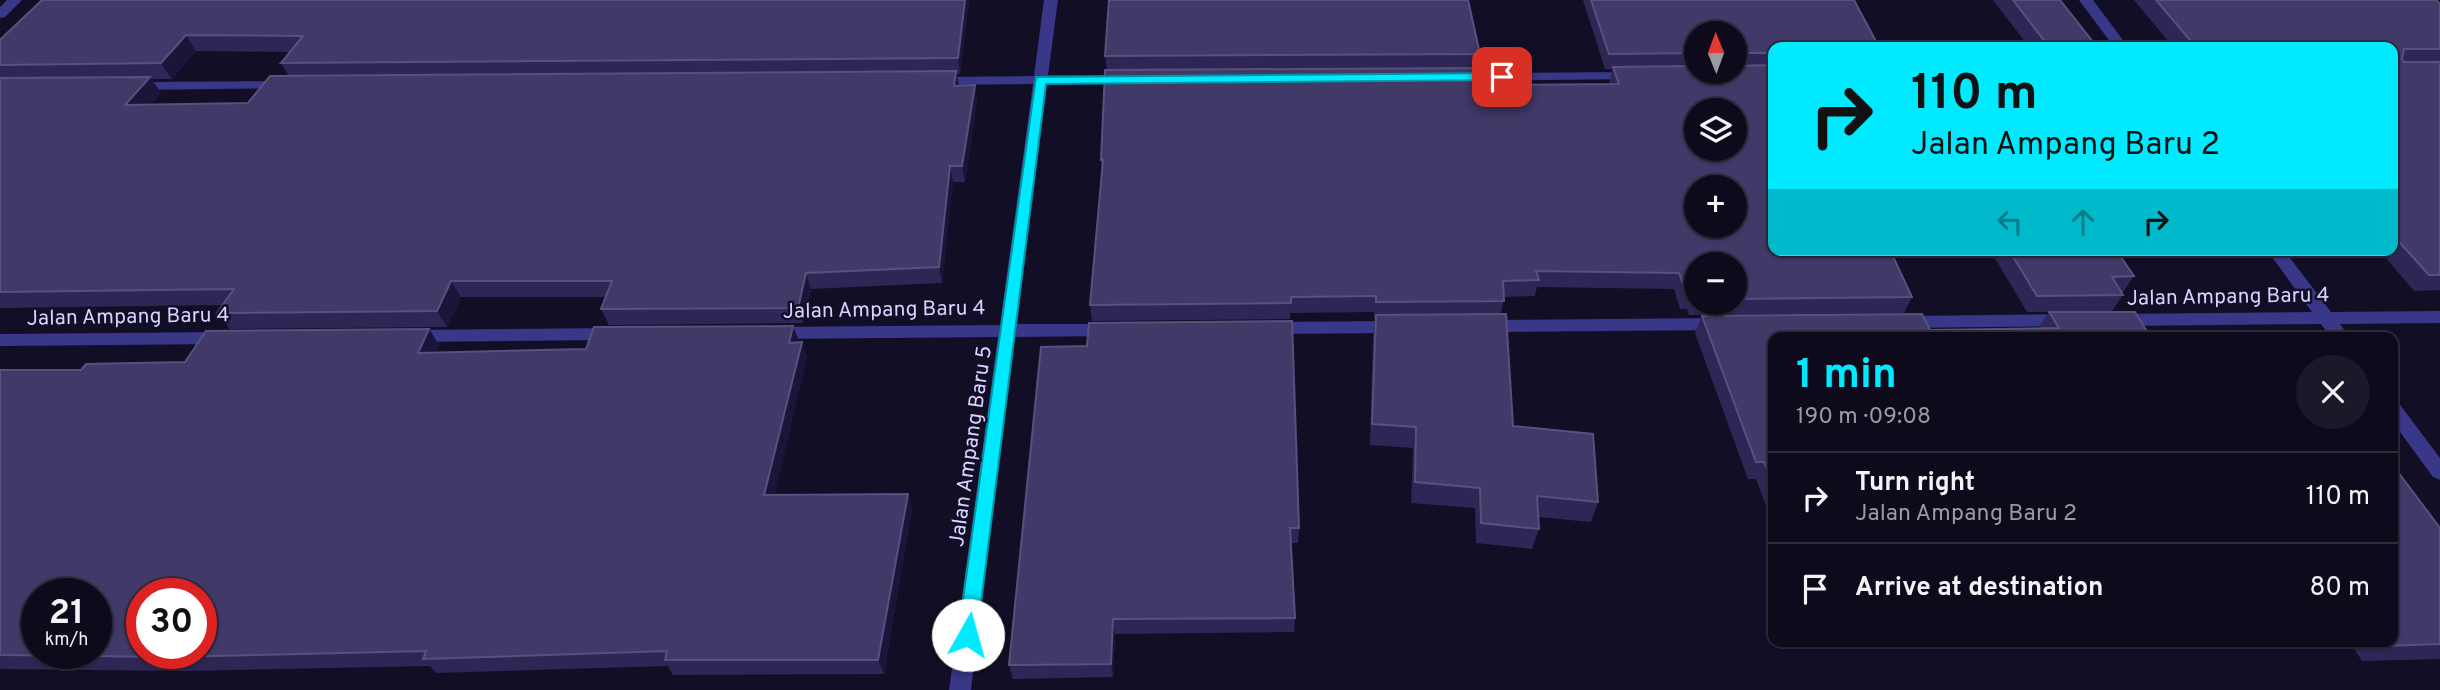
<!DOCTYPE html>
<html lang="en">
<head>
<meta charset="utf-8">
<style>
	body { margin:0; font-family:Overpass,sans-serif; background:#1c1829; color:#f1f3f6; height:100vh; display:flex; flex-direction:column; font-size:26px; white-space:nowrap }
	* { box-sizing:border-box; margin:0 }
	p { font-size:23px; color:#9b9aa3 }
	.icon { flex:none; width:38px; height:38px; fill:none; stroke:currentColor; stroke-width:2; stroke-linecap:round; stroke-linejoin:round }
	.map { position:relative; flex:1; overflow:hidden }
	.sheet { position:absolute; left:1768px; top:332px; width:630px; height:315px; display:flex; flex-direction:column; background:#0e0a1c; border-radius:14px; box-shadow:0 2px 5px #0004,0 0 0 2px #2e2b3b }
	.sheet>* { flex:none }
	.guide { position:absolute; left:1768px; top:42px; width:630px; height:214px; border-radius:14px; box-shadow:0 2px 5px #0004,0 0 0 2px #2e2b3b; background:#00e9fe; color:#111; overflow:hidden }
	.needle { width:46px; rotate:359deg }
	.controls { position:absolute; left:1684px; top:21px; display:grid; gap:14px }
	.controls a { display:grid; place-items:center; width:63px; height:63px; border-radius:50%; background:#0e0a1c; box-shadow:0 2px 5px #0004,0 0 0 2px #2e2b3b; font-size:35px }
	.speed { position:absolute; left:21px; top:578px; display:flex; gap:14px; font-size:35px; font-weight:700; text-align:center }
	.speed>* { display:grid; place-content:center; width:91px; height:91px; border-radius:50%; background:#0e0a1c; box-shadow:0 2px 5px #0004,0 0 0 2px #2e2b3b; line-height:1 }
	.speed small { font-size:18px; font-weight:400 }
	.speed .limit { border:10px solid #d22; background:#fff; color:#111 }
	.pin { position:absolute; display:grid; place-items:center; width:60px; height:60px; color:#fff; margin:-30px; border-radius:14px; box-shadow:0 4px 10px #0006 }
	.me { position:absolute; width:77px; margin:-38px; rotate:7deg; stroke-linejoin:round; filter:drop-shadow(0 0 5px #0008) }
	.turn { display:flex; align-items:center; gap:24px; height:147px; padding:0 28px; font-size:32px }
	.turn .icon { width:91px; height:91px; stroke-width:2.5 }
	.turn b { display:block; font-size:49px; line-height:60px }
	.lanes { display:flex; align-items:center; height:66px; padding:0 28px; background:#0003; justify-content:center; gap:35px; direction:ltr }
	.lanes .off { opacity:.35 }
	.round { display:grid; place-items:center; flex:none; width:74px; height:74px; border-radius:37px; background:#1c1829 }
	.head { display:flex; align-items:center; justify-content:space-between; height:119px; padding:0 28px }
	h1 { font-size:42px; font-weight:700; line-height:52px; color:#00e9fe }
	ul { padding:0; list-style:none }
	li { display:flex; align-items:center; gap:21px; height:91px; padding:0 28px; border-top:2px solid #2e2b3b }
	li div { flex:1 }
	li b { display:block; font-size:26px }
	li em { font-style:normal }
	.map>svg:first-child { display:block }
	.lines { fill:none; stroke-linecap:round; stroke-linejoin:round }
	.minor { fill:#393787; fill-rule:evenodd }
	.wall { fill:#2f2655; fill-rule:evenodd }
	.shaded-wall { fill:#1c153a }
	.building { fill:#413967; stroke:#58517f; stroke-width:2; fill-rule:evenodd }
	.route { fill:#00e9fe; stroke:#0097a5; stroke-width:2 }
	.labels { text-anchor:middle; stroke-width:5; stroke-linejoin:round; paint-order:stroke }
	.street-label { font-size:21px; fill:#d7d3ff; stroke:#120e26 }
</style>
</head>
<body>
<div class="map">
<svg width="2440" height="690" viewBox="0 0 2440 690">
	<rect width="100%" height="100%" fill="#120e26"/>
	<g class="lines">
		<g class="minor">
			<path d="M7,0h15l-17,17 -5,1v-11z"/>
			<path d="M1044,0h14l-10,75h79l7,4 -7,4 -80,1 -30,240h92l6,1 3,5 -3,5 -6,1 -94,1 -44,353h-22l49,-353 -225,2 -6,-1 -3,-5 3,-5 6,-1 227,-2 33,-241 -99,1 -7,-4 7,-4 100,-1z"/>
			<path d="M2079,0h14l35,47h-14z"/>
			<path d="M1634,72l5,1 2,3 -2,3 -176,2 -7,-4 7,-4z"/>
			<path d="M283,81l7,4 -2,3 -155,2 -7,-4 7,-4z"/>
			<path d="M2267,250h17l47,62 109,-1v12l-100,1 10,14h-19l-10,-14 -204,2 -6,-2 -3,-4 3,-4 6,-2 195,-2z"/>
			<path d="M2065,314l6,2 3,4 -3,4 -6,2 -161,2 -6,-2 -3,-4 3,-4 6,-2z"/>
			<path d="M1722,318l6,2 3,4 -3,4 -6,2 -238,2 -6,-2 -3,-4 3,-4 6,-2z"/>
			<path d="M1396,321l6,2 3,4 -3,4 -6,2 -126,1 -6,-2 -3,-4 3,-4 6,-2z"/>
			<path d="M612,328l6,1 3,5 -3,5 -6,1 -203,2 -6,-1 -3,-5 3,-5 6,-1z"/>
			<path d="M224,332l6,1 3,5 -3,5 -6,1 -224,2v-12z"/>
			<path d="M2392,400l6,2 42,56v22l-7,-3 -41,-56z"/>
		</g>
	</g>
	<g class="wall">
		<path d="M969,0l-9,74h-3l2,12 16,-1 2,16 -12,81h-12l-11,101 -131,6 -8,34 -194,2 -8,-16 5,-12h-145l-14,30 -217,2 -13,-16 6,-8 -223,3v-268zM196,51l94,1 -9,11 8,13 -41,27 -97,2 10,-12 -9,-14h20z"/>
		<path d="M1583,0h271l-81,47v203l139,47 -8,16 -215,2 -2,-6h-7l-6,-20 -137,-2 -2,9 -31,1 -3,17 12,112 85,76 -7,20 -53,-5 1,12 -7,20 -56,-6 -1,-35 -64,-5 2,-55 -43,-3 3,-109 2,-18h-1v-6l-84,1v6l-198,2 -2,-16 12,-132 -1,-13 6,-90 -2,-14 375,-2 -2,14 9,17 122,-1 3,-15h-7zM1696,33h38v39h-38zM1696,264h38v39h-38z"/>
		<path d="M1993,0h67l37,47h-68z"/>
		<path d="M2134,0h302l4,4v286l-26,1 -35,-41h13v-203h-219z"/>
		<path d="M1990,250h126l18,26 -11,16h-2l2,3 -11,16 -85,1z"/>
		<path d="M2049,312l102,26h-378v186l-17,-45h-8l-53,-146 7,-17 228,14 108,-1z"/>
		<path d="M793,326l5,17 9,15 -33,137 134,-1 4,15 -28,165 -211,1 -5,-9 -232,7 -6,-7 -244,5 -186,-2v-299h81l104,-8 244,-33 10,16 -4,8 151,-4z"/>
		<path d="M1087,346l212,182 -1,15h-7l4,75 -1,14 -179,2 -2,43 -100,2 -4,-14z"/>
		<path d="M2440,528v131l-78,2 -12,-19h42z"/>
		<path d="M1816,642h50l-49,2z"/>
	</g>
	<g class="shaded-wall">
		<path d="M965,0h4l-9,74 -2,-16z"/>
		<path d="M186,35l10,16 -24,28 -11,-16z"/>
		<path d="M956,71l3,16 -5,-1z"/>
		<path d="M150,77l11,16 -24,28 -12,-16z"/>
		<path d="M975,85l2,16 -12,81 -3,-16z"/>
		<path d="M950,166l3,16 -11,101 -3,-16z"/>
		<path d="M806,273l5,16 -8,34 -5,-15z"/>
		<path d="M451,281l10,16 -14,30 -10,-16z"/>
		<path d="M793,326l6,15 -5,18 -5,-16z"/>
		<path d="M429,329l10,16 -11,24 -10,-16z"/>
		<path d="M802,342l5,16 -36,152 -7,-15z"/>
		<path d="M908,494l4,15 -28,165 -6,-14z"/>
		<path d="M1113,619l2,15 -2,43 -2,-13z"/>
	</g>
	<g class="building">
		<path d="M42,0h923l-7,58 -677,5 22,-27 -117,-1 -25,28 -161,2v-25z"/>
		<path d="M1109,0h359l12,54 -375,2z"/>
		<path d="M1591,0h263l25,47h-106v6h-39v-20h-38v20l-87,1z"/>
		<path d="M2013,0h47l37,47h-48z"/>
		<path d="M2156,0h280l4,4v45h-36l-2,10 2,3h36v213h-11l-37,-41v-187h-164l-2,-1h-31z"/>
		<path d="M1773,65v185h117l22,47 -178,2v-35h-38v35l-3,-6h-7l-7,-20 -143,-2 3,9 -36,1 1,20 -128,1v-6l-85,1v6l-201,2 13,-145h-2l4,-90 378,-2 4,17 132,-1 -6,-17 83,-1v6h38v-6zM1696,110h38v39h-38zM1696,187h38v39h-38z"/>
		<path d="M956,71l-2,15 21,-1 -13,81h-12l-11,101 -133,6 -8,35 -197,1 11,-28h-161l-14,30 -220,2 17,-24 -234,3v-214l150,-1 -25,28 123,-2 22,-27z"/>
		<path d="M2009,250h107l18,26 -22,1 11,18 -86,1z"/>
		<path d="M2049,312h86l16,26h-378v147l-9,-23h-8l-54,-146 220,-2 8,16 129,-2z"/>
		<path d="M1506,314l7,112 80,8 5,68 -61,-6 2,33 -58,-6 -1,-35 -65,-6 1,-55 -44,-3 4,-109z"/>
		<path d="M1292,321l7,207h-9l5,90 -182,1 -2,45 -102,1 32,-318 46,-1 2,-23z"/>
		<path d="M793,326l-4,17 13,-1 -38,153 144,-1 -30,166h-213l2,-9 -244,8 3,-8 -256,6 -170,-2v-285h81l5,-6 99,-2 21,-31 223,-2 -11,24 168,-4 8,-22zM37,593h59v60h-59zM142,593h59v60h-59z"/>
		<path d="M2392,464l48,64v116l-59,2 -2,-4h13z"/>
	</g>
	<path class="route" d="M1502,73l6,4 -2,3 -460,4 -69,551 -3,6 -6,2 -7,-2 -3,-6 78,-558z"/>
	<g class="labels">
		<g class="street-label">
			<text transform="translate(2228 296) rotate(-1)" y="7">Jalan Ampang Baru 4</text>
			<text transform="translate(884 309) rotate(-1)" y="7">Jalan Ampang Baru 4</text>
			<text transform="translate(128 316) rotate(-1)" y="7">Jalan Ampang Baru 4</text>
			<text transform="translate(970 446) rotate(-82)" y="7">Jalan Ampang Baru 5</text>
		</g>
	</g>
</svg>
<div class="controls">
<a><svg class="needle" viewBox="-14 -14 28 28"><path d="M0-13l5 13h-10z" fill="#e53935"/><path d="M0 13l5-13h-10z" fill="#9b9aa3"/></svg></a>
<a><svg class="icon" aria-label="layers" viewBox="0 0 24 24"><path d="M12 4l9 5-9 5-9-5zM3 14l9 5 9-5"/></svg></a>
<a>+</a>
<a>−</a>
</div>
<div class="speed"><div>21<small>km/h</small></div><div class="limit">30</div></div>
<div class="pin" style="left:1502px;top:77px;background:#d93025"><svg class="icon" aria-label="arrive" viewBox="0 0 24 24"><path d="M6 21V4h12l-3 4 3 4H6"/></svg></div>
<svg class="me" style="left:968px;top:635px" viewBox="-20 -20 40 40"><circle r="19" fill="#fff"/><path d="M0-13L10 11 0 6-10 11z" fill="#00e9fe"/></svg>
<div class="guide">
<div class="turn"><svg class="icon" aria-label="right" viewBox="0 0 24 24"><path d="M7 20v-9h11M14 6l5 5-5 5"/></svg><div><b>110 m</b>Jalan Ampang Baru 2</div></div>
<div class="lanes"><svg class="icon off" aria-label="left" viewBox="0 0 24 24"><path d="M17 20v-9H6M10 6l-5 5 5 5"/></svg><svg class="icon off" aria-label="ahead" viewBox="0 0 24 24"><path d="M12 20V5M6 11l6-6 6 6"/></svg><svg class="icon" aria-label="right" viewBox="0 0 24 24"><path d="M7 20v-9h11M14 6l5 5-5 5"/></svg></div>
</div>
<section class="sheet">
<div class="head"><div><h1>1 min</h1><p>190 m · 09:08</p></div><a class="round"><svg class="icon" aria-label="close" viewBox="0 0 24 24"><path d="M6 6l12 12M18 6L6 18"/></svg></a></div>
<ul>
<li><svg class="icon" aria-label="right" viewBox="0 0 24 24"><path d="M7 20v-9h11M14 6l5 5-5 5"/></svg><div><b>Turn right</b><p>Jalan Ampang Baru 2</p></div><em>110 m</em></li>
<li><svg class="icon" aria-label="arrive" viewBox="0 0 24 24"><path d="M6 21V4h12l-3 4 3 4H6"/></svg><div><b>Arrive at destination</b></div><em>80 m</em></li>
</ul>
</section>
</div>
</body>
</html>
